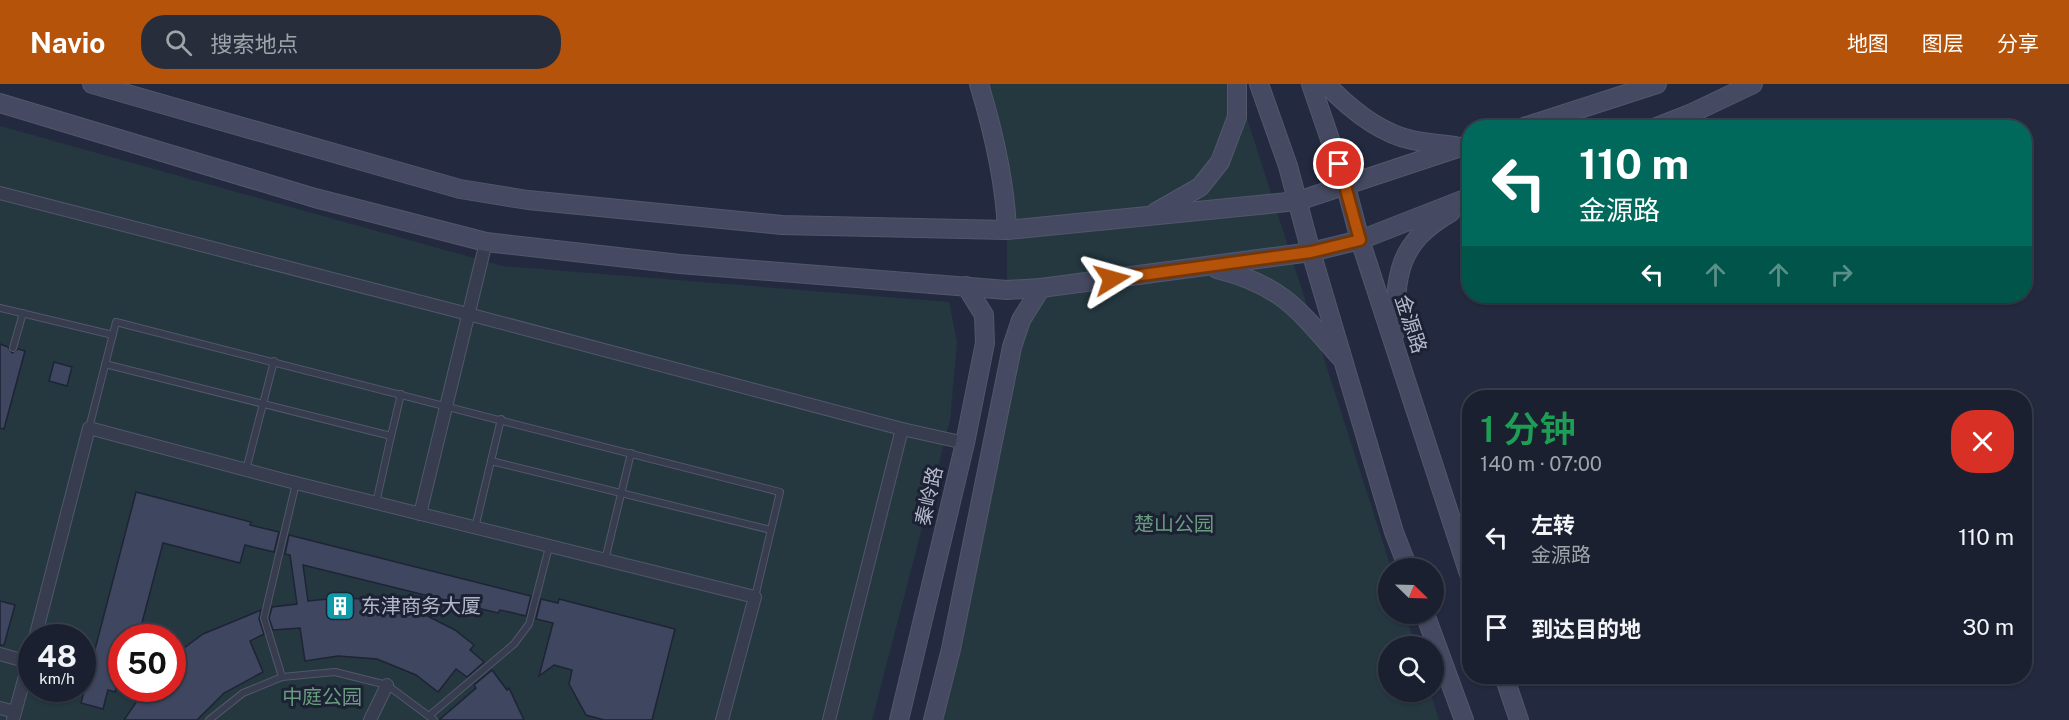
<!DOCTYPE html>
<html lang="zh">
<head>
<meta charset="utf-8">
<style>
	body { margin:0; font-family:"Public Sans","Noto Sans SC",sans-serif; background:#272d3b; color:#f1f3f6; height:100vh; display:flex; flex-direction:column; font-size:22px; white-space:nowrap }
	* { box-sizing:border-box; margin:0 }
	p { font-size:20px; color:#9fa3aa }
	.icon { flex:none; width:33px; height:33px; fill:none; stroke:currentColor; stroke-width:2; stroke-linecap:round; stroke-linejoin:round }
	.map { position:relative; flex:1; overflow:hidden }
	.side { position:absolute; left:1462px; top:306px; width:570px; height:294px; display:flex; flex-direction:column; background:#1a202f; border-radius:24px; box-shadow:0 2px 4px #0004,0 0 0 2px #383e4b }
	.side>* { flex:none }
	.hud { position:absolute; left:1462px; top:36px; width:570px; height:183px; border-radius:24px; box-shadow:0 2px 4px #0004,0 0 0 2px #383e4b; background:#00695c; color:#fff; overflow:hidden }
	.needle { width:39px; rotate:113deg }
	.controls { position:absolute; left:1378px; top:474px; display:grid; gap:12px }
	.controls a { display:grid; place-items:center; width:66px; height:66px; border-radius:50%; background:#1a202f; box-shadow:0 2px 4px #0004,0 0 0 2px #383e4b; font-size:30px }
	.speed { position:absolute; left:18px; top:540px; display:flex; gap:12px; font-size:30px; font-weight:700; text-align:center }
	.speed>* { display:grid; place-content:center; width:78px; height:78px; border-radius:50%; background:#1a202f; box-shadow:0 2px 4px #0004,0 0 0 2px #383e4b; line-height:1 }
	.speed small { font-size:15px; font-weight:400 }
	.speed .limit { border:9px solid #d22; background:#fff; color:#111 }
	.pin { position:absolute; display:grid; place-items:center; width:51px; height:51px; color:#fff; margin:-26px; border:3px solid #fff; border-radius:50%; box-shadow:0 2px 6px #0007 }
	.me { position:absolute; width:66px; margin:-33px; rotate:82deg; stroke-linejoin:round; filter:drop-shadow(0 0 4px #0008) }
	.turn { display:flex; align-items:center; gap:21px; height:126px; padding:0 18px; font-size:27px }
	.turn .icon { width:78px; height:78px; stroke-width:2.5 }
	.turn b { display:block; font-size:42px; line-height:51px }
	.lanes { display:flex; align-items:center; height:57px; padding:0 18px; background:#0003; justify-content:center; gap:30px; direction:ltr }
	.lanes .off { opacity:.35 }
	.round { display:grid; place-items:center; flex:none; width:63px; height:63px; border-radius:24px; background:#272d3b }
	.headline { display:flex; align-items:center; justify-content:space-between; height:102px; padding:0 18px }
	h1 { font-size:36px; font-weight:600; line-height:45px; color:#1e9e55 }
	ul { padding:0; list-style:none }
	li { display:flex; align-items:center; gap:18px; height:90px; padding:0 18px }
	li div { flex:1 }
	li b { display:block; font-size:22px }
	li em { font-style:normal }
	header { display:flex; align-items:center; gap:36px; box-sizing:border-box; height:84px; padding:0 30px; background:#b45309; color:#fff }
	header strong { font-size:28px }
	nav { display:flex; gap:33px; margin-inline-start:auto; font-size:21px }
	.search { width:420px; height:54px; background:#272d3b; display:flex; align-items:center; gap:15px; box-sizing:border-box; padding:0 21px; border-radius:24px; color:#9fa3aa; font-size:22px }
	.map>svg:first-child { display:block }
	.green { fill:#253840; fill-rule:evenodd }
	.building { fill:#3f465f; stroke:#1e2336; stroke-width:1.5 }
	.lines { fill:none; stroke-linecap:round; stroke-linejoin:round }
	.lane-casing { stroke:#52576a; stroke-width:8 }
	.street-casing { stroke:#52576a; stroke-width:14 }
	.secondary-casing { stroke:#52576a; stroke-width:20 }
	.lane { stroke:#373c4f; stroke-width:6 }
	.street { stroke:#373c4f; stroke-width:12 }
	.secondary { stroke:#454a62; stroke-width:18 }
	.route-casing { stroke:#753606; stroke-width:15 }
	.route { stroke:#b45309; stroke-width:10 }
	.labels { text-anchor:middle; stroke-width:6; stroke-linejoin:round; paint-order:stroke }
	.street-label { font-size:20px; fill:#b3b8ca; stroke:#1c2134 }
	.park-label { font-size:20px; fill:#699c7e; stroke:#1c2134 }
	.poi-label { font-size:20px; fill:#b3b8ca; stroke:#1c2134; text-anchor:start }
</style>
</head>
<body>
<header>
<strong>Navio</strong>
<div class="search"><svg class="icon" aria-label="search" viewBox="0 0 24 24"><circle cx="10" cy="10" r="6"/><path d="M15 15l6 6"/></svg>搜索地点</div>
<nav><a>地图</a><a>图层</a><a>分享</a></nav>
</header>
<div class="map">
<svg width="2069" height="636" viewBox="0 0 2069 636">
	<rect width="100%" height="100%" fill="#232a3f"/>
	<g class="green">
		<path d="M979,0h257l155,484h-2v46h16l11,32h-27v46h41l9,28h-506l79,-373 29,-58 -34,1v-60z"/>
		<path d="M0,42l502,140 447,36 8,40 -7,78 -78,300h-872zM32,554h50v50h-50zM122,554h50v50h-50z"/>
	</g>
	<g class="building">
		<path d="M0,260l8,3 4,6 6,-4 7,2 -21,78 -4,-1z"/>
		<path d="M54,278l18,5 -5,19 -18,-5z"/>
		<path d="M136,408l115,30 -1,3 29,7 -5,20 -29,-7 -5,18 -77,-20 -25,95h-16v28l-7,26 -7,-2 -5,19 -22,-6z"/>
		<path d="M289,451l242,61 -5,20 -26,-6 -2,3 -195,-48 5,36 30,-3 58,2 59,30 19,15 -4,5 14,12 -17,15 -11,-8 -18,23 -22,-17 -39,-16 -39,-3 -33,5 -5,-33 -27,2 -4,-12 3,-11 25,-3 -7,-49 -5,-1z"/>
		<path d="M541,515l17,4 1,-4 116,30 -23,91h-48l-18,-5 -17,-31 3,-14 -18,-5 -15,11 14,-53 -17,-4z"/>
		<path d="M0,517l15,4 -11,40h-4z"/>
		<path d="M261,526l-2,9 5,15 -14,7 13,31 -39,21 -27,27h-73l22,-32h26v-31l31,-23z"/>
		<path d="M492,586l15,20 2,-2 15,32h-85l37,-32 -2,-3z"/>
	</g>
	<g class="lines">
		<g class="lane-casing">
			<g id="lane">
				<path d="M0,224l113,27"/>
				<path d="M13,264l10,-35"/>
				<path d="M105,280l286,72 -15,67"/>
				<path d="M89,344l27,-106 664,170 -25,105"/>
				<path d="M391,352l10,-42"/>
				<path d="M491,377l280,69"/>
				<path d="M246,386l28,-109"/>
				<path d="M475,444l26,-109"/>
				<path d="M605,476l26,-107"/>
				<path d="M282,593l-18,-59 32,-135"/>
				<path d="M430,631l84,-71 15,-20 20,-77"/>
				<path d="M209,636l34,-27 39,-16 53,-5 52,13 47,35"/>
			</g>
		</g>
		<g class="street-casing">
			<g id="street">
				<path d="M0,109l468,121 434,115 63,14"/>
				<path d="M420,430l66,-272"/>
				<path d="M35,554l54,-210 195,52 471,117 -33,123"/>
				<path d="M0,570l28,8"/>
				<path d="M0,624l15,4"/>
				<path d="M13,636l19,-70"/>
				<path d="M370,636l17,-35"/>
				<path d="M829,636l73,-291"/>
			</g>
		</g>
		<g class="secondary-casing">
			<g id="secondary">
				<path d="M92,0l368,105 68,11 254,25 225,5 291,-29 172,-57"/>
				<path d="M979,0c14,46 26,98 28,146"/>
				<path d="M1259,0l29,82 23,86 83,280 14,36"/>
				<path d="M1311,0l34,99 15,57 110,337"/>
				<path d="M1326,0c23,24 53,49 86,56 14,3 29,4 43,6"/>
				<path d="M0,19l315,95 171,44 194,22 327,26 34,-2 270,-36 49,-12 110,-43"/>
				<path d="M1521,44l136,-44"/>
				<path d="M1654,44l38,-15 61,-29"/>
				<path d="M1156,128l44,-25 20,-25 17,-45v-33"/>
				<path d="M1217,185c64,16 81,40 123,88"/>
				<path d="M1395,249c1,-58 1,-89 56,-121"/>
				<path d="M1425,530l39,106"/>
				<path d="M1504,592l15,44"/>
				<path d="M899,636l66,-277 20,-100 -1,-28 -18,-29"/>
				<path d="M933,636l18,-71 61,-302 9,-27 20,-32"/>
			</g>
		</g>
		<use href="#lane" class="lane"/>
		<use href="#street" class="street"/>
		<use href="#secondary" class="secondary"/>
	</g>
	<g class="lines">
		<g class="route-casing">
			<path id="route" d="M1112,195l199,-27 49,-12 -21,-76"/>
		</g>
		<use href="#route" class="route"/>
	</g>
	<defs>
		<g id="building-square" transform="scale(1.5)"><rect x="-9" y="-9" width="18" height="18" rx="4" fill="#0f9aa8" stroke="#1c2134"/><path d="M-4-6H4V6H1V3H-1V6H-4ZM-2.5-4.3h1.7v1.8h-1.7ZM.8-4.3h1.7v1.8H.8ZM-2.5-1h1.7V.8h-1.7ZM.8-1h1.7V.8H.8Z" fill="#fff"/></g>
	</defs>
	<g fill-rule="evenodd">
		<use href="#building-square" x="340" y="522"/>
	</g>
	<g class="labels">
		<g class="street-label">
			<text transform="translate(1411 240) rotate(72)" y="7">金源路</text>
			<text transform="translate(929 412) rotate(-77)" y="7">秦岭路</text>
		</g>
		<g class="park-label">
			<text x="1174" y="447">楚山公园</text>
			<text x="322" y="620">中庭公园</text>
		</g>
		<g class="poi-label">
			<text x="361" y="529">东津商务大厦</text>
		</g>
	</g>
</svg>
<div class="controls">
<a><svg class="needle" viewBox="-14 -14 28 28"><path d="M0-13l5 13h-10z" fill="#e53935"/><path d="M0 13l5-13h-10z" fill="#9fa3aa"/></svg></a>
<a><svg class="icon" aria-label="search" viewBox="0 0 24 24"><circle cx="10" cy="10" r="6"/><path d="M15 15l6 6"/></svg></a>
</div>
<div class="speed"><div>48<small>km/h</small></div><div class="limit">50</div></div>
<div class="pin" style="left:1339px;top:80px;background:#d93025"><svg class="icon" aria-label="arrive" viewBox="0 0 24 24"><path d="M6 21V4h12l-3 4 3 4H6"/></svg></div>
<svg class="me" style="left:1112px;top:195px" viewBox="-20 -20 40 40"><path d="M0-17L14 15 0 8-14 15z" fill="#b45309" stroke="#fff" stroke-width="4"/></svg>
<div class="hud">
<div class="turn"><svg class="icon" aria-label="left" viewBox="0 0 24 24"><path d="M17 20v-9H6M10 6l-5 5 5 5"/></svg><div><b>110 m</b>金源路</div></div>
<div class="lanes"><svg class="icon" aria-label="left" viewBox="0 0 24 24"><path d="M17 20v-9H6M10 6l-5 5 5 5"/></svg><svg class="icon off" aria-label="ahead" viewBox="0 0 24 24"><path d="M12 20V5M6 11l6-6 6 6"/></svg><svg class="icon off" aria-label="ahead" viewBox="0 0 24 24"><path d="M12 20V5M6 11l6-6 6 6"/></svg><svg class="icon off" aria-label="right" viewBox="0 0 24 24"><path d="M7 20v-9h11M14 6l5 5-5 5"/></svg></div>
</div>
<section class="side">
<div class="headline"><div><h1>1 分钟</h1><p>140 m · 07:00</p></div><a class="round" style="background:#d93025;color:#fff"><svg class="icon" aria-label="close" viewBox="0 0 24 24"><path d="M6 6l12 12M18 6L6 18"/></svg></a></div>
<ul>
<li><svg class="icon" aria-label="left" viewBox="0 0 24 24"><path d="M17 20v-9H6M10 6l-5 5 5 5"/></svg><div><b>左转</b><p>金源路</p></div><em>110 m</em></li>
<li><svg class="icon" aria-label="arrive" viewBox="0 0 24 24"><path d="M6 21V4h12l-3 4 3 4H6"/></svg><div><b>到达目的地</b></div><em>30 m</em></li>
</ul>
</section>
</div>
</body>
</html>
